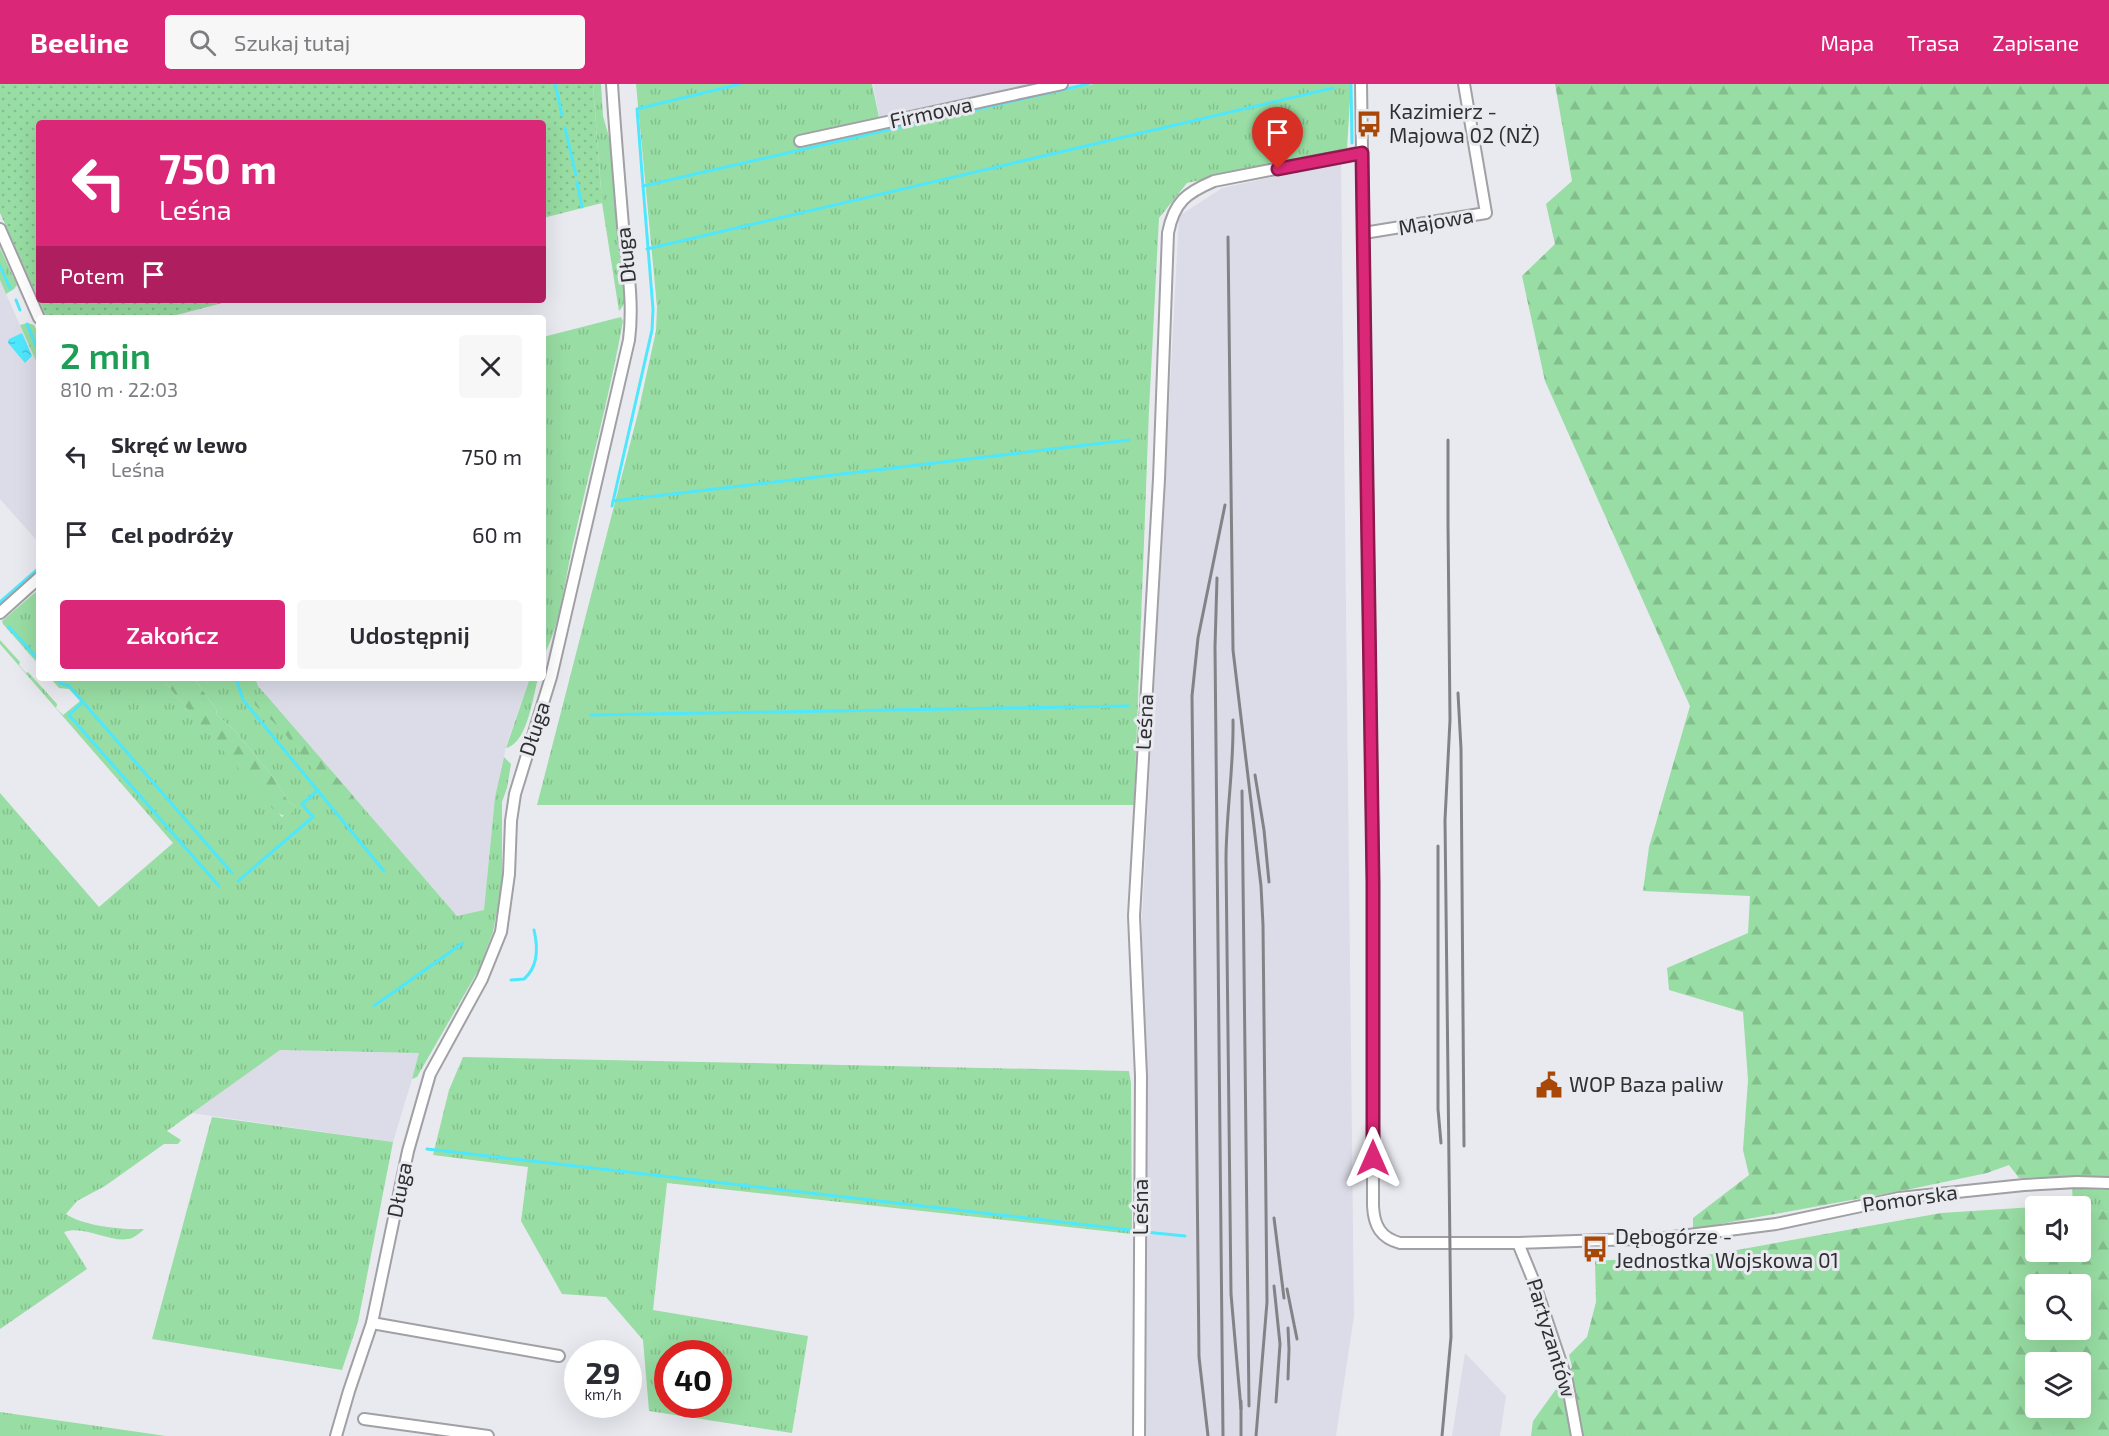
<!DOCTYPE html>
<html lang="pl">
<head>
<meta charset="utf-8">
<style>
	body { margin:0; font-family:"Exo 2",sans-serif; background:#f7f7f7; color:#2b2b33; height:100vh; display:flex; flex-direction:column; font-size:22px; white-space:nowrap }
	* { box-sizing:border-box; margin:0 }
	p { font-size:20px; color:#7c7c81 }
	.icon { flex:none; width:33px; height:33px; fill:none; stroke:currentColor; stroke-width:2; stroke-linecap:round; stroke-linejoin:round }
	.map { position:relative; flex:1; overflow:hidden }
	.sheet { position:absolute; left:36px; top:231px; width:510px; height:366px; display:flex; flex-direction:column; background:#fff; border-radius:6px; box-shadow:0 6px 24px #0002 }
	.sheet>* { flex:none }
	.banner { position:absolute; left:36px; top:36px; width:510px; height:183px; border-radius:6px; box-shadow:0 6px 24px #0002; background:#db2777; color:#fff; overflow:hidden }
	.fabs { position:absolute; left:2025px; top:1112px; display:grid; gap:12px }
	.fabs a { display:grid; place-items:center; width:66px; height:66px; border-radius:6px; background:#fff; box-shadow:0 6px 24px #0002; font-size:30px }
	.speed { position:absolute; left:564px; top:1256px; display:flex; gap:12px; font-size:30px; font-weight:700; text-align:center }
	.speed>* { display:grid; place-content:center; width:78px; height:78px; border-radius:50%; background:#fff; box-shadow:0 6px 24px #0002; line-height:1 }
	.speed small { font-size:15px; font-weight:400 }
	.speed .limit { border:9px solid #d22; background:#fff; color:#111 }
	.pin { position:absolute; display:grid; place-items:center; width:51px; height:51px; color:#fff; margin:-62px -26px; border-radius:50% 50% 50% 0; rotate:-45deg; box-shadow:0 0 6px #0007 }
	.pin .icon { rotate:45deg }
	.me { position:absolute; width:66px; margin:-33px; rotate:0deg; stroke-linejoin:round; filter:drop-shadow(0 0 4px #0008) }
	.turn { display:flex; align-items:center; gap:21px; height:126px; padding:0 24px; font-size:27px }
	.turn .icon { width:78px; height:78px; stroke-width:2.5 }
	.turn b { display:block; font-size:42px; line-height:51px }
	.then { display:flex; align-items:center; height:57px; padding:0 24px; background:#0003; gap:12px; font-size:22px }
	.round { display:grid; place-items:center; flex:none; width:63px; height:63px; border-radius:6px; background:#f7f7f7 }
	.summary { display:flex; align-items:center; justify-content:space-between; height:102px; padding:0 24px }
	h1 { font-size:36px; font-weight:600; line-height:45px; color:#1e9e55 }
	.cta { display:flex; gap:12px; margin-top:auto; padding:12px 24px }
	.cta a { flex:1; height:69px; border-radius:6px; background:#db2777; color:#fff; font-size:24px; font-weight:600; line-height:69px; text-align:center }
	.cta a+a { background:#f7f7f7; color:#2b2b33 }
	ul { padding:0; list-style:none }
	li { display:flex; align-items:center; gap:18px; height:78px; padding:0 24px }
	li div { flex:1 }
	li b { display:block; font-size:22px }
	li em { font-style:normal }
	header { display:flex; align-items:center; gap:36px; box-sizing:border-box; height:84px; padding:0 30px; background:#db2777; color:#fff }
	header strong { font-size:28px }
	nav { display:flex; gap:33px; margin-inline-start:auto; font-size:21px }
	.search { width:420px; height:54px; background:#f7f7f7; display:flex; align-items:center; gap:15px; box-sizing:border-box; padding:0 21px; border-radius:6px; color:#7c7c81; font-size:22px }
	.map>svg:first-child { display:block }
	.built { fill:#dcdce9 }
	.grass { fill:url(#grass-tufts); fill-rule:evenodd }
	.forest { fill:url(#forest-firs); fill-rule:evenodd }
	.park { fill:url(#park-dots) }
	.water { fill:url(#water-ripples) }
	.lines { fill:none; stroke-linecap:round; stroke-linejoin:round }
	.stream { stroke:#4fe7fc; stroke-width:3 }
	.minor-casing { stroke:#a0a0a5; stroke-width:14 }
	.minor { stroke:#fff; stroke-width:10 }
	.rail { stroke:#838387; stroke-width:3 }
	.route-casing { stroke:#8e194d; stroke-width:15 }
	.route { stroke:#db2777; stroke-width:10 }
	.labels { text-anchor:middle; stroke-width:6; stroke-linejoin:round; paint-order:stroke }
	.poi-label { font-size:21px; fill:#303032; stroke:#e9eaf0; text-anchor:start }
	.street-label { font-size:21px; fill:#303032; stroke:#e9eaf0 }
</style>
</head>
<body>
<header>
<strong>Beeline</strong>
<div class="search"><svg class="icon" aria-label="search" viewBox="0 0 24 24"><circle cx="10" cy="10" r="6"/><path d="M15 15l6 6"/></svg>Szukaj tutaj</div>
<nav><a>Mapa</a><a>Trasa</a><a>Zapisane</a></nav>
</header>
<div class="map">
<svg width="2109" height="1352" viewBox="0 0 2109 1352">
	<defs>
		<pattern id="grass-tufts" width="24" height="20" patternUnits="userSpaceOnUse" patternTransform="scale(1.5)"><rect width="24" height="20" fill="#98dda3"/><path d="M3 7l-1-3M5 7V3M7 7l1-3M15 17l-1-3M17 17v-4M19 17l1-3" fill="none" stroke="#83be8d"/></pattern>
		<pattern id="forest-firs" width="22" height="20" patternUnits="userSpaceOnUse" patternTransform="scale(1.5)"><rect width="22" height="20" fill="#98dda3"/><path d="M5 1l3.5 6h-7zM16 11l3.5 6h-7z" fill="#83be8d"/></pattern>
		<pattern id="park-dots" width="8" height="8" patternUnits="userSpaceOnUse" patternTransform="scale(1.5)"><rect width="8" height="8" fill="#98dda3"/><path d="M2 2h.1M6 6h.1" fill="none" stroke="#83be8d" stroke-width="1.8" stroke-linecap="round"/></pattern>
		<pattern id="water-ripples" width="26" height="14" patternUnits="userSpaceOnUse" patternTransform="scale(1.5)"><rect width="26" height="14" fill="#4fe7fc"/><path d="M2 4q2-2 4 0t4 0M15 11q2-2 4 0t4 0" fill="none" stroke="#45c6d8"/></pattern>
	</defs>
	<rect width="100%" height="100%" fill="#e9eaf0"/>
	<g class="built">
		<path d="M873,0h221l-212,48z"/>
		<path d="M1341,78l13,1154 -18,120h-191v-393l-3,-2v-125l37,-700 43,-28z"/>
		<path d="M0,196l39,88v175l-39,-44z"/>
		<path d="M255,594h275l-23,65 -12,54 -11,114 -27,5 -199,-230z"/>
		<path d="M280,966l140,3 -27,89 -202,-29z"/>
		<path d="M1465,1269l41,43 -6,40h-48z"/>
	</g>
	<g class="grass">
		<path d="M593,0h8l2,32 8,28 9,84c-2,10 -2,22 0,33 3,16 12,36 -1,50l-17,-108z"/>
		<path d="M636,0h236l10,48 212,-48h257l-4,64 -160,35 -28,35 -10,192 -15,395h-597l101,-392 18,-82 1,-24z"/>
		<path d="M0,164l17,37 -3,4 -8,5 -6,-14z"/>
		<path d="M621,233l2,4c-13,73 -32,142 -48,214 -9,36 -13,83 -29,116l-3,-1v-313z"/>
		<path d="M28,239l6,2 5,11v32l-19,-43z"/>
		<path d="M39,505v76l-36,-41 -1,-3z"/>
		<path d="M0,556l20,22 -1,3 7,8 2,-1 29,32 -1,4 7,7 17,-14 -11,-12 -10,-1 -9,-10h111l121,139 14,-10 -8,-6 -15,-24 -38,-46 -18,-16 -1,-6 -22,-31h61l3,8 199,230 27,-6 11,-113 9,-40 7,7 -4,24 -5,14v82l-9,48 -14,37 -62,108 -5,2 7,-26 -139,-3 -113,81 14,9 -3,4h-14l-59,42 -28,15 -11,13c17,12 57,16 78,15 -3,3 -8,7 -12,9 -19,7 -47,-14 -68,-6l23,37 -87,60v-536l99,114 74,-64 -173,-199z"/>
		<path d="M530,594h8c-5,19 -11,66 -32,70z"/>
		<path d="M463,973l666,14 2,12 1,151 -465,-51 -14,127 155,26 -16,97 -143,-22 -6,-71 -37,-43 -44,-3 -41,-73 7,-54 -95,-12 16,-65zM668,1269h50v51h-50z"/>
		<path d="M212,1033l181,25 -35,180 -16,48 -190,-31z"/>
		<path d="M2072,1104l37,2v22l-36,-7z"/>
		<path d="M0,1328l166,24h-166z"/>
	</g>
	<g class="forest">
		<path d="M1555,0h554v1092l-90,2 -10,-13 -22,8 -81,17 -213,39v-11l56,-43 -6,-25 5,-70 -5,-68 -74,-22 -2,-22 81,-35 2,-37 -107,-5 6,-44 41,-141 -145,-325 -23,-105 33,-32 -9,-40 26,-23z"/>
		<path d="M161,594h33l22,31 1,6 18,16 38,46 15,24 8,6c-7,13 -13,10 -23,2z"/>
		<path d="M260,610h5l89,103 -7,5h-6l-6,-4 -53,-68 -27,-25 -1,-7z"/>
		<path d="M2080,1122l29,6v224h-578l2,-15 39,-54 -3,-12 18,-18 9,-35 -1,-41 120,-7 226,-41 94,-6 1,44h44zM2036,1200h44v45h-44zM2036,1278h44v45h-44z"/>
	</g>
	<path class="park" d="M0,0h593l9,119 -59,15v-95h-504v177h195l-69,18h-118l-47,-105z"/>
	<path class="water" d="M22,249l10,23 -7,7 -17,-20 1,-4z"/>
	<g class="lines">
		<g class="stream">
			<path d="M555,0l7,31"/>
			<path d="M740,0l-103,25 6,77 445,-102"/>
			<path d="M1351,0l1,59"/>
			<path d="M565,44l11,47"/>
			<path d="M577,98l5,25"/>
			<path d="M647,165l686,-161"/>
			<path d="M0,182l10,22"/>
			<path d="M16,216l4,10"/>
			<path d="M27,240l12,29"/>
			<path d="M613,417l516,-61"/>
			<path d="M612,422l40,-176 1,-21 -10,-123"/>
			<path d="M0,518l39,-34"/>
			<path d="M9,543l30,33"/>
			<path d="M56,594l4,5 9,3 14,16 -14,13 150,171"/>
			<path d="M236,594l7,22 141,171"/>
			<path d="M83,618l149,171"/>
			<path d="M591,631l537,-9"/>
			<path d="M238,797l75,-64 -11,-13 16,-14"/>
			<path d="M511,896l13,-1c14,-12 14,-32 10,-49"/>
			<path d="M374,922l89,-63"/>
			<path d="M427,1065l703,81"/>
			<path d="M1145,1148l40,4"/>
		</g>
		<g class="minor-casing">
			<g id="minor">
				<path d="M1361,0l12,798v324c1,20 8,32 27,37h118l147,-5 111,-14 123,-26 125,-13 53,-3 32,1"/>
				<path d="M800,57l262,-57"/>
				<path d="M0,145l39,89"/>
				<path d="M1364,149l122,-20 -22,-129"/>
				<path d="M0,529l39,-35"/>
				<path d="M1518,1159l16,39 33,99 10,55"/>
				<path d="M372,1239l187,33"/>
				<path d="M364,1335l124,17"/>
				<path d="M336,1352l13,-45 23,-68 36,-172 22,-77 52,-95 19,-47 8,-58 2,-53 4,-27 36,-117 78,-337c5,-38 -2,-77 -6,-114 -4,-48 -8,-95 -11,-142"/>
				<path d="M1139,1352l2,-360 -7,-160 25,-437 9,-246c6,-31 18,-40 46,-52l148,-29"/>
			</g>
		</g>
		<use href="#minor" class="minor"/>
		<g class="rail">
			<path d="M1228,153l5,413 28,236 2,39 4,377 -11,134"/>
			<path d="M1217,494l-2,69 8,789"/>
			<path d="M1458,609l3,56 3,397"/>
			<path d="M1233,636c1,47 -7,93 -7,140l5,434 10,115"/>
			<path d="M1255,691l9,55 5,52"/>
			<path d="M1242,707l7,615"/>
			<path d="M1438,762v263l3,34"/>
			<path d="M1274,1134l10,80"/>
			<path d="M1274,1202l6,58 -4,58"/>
			<path d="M1287,1205l10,50"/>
			<path d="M1288,1244l1,21 -1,30"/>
			<path d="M1241,1317v35"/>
			<path d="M1208,1352l-9,-79 -7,-661 6,-58 27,-133"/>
			<path d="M1442,1352l9,-99 -6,-517 5,-100 -2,-196v-84"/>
		</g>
	</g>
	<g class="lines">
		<g class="route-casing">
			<path id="route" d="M1278,85l84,-16 11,729v276"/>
		</g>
		<use href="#route" class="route"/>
	</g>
	<defs>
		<g id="bus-bare" transform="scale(2.07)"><path d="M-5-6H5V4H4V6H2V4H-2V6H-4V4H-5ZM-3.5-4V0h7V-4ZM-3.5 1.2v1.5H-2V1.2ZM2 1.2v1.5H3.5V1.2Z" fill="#a94707" stroke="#e9eaf0" stroke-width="2.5" paint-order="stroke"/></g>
		<g id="civic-bare" transform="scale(2.07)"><path d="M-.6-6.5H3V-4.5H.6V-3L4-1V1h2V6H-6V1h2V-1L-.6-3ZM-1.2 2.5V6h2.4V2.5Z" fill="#a94707" stroke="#e9eaf0" stroke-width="2.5" paint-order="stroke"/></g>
	</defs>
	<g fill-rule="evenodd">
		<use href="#bus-bare" x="1369" y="40"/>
		<use href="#civic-bare" x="1549" y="1001"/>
		<use href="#bus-bare" x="1595" y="1165"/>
	</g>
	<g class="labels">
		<g class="poi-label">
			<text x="1389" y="35">Kazimierz -<tspan x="1389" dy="24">Majowa 02 (NŻ)</tspan></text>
			<text x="1569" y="1008">WOP Baza paliw</text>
			<text x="1615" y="1160">Dębogórze -<tspan x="1615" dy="24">Jednostka Wojskowa 01</tspan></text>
		</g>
		<g class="street-label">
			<text transform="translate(931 29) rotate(-12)" y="7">Firmowa</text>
			<text transform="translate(1436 138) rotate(-10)" y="7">Majowa</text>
			<text transform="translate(626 171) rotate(-96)" y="7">Długa</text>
			<text transform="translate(1145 638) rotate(-87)" y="7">Leśna</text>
			<text transform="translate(535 645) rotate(-72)" y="7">Długa</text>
			<text transform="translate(400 1106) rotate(-79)" y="7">Długa</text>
			<text transform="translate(1910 1115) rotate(-8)" y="7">Pomorska</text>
			<text transform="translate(1141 1123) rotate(-90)" y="7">Leśna</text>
			<text transform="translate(1551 1254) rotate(73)" y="7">Partyzantów</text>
		</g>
	</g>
</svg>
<div class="fabs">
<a><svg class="icon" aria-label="sound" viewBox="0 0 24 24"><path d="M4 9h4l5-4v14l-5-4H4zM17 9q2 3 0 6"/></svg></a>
<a><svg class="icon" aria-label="search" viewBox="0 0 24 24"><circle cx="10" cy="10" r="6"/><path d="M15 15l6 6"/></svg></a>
<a><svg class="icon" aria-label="layers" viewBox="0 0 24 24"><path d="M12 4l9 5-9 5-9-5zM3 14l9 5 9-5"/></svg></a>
</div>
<div class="speed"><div>29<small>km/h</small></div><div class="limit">40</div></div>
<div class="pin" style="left:1278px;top:85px;background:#d93025"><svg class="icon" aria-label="arrive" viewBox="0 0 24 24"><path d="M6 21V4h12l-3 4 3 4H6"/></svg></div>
<svg class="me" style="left:1373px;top:1074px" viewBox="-20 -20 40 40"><path d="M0-17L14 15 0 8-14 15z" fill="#db2777" stroke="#fff" stroke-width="4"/></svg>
<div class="banner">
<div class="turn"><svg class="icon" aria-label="left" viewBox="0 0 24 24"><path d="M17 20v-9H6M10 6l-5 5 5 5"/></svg><div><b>750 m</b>Leśna</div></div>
<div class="then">Potem<svg class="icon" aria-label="arrive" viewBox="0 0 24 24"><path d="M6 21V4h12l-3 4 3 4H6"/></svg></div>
</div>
<section class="sheet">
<div class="summary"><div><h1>2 min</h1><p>810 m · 22:03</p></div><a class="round"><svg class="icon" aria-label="close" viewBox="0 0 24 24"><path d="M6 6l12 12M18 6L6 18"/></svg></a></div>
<ul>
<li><svg class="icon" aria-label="left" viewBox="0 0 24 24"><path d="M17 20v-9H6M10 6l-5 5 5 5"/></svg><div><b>Skręć w lewo</b><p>Leśna</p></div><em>750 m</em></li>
<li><svg class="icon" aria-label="arrive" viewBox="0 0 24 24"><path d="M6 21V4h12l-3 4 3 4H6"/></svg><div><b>Cel podróży</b></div><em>60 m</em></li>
</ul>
<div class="cta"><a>Zakończ</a><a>Udostępnij</a></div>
</section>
</div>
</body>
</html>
